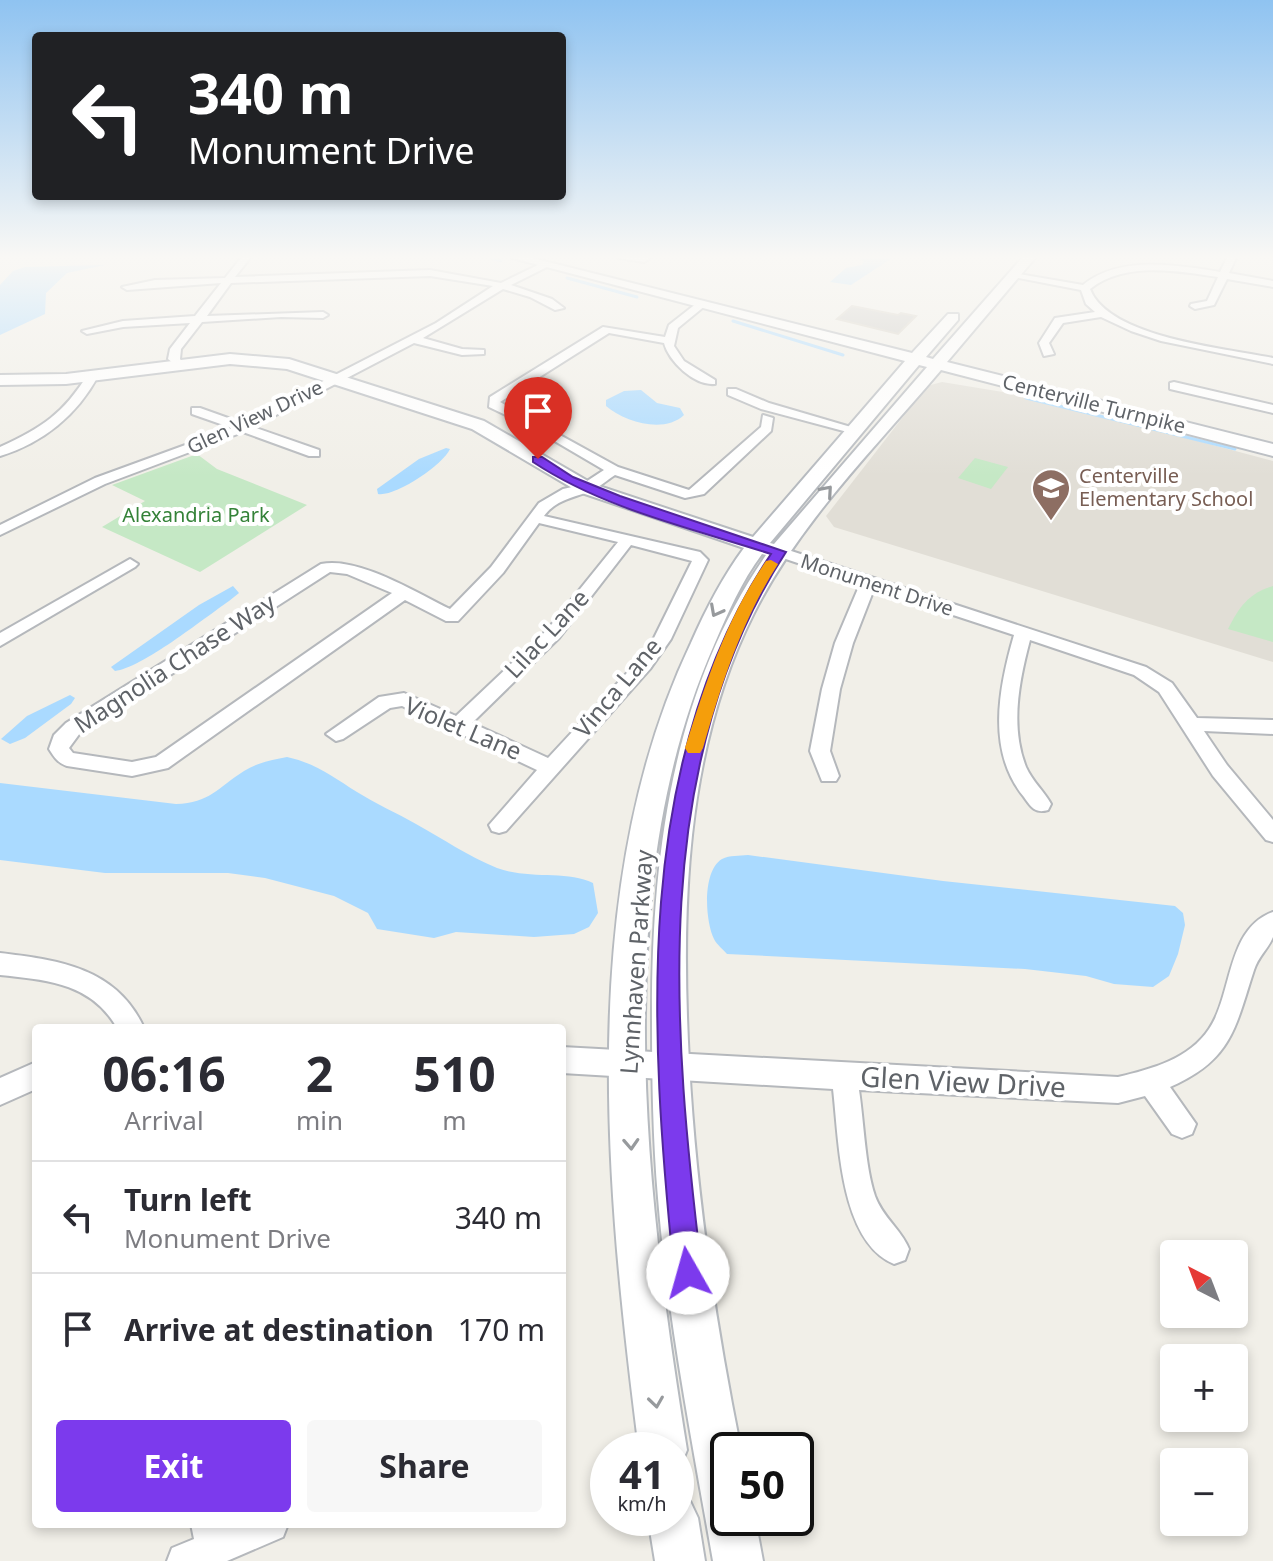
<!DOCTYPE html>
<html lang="en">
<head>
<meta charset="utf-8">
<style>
	body { margin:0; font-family:"Noto Sans",sans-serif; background:#f7f7f7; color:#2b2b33; height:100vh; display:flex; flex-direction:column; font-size:30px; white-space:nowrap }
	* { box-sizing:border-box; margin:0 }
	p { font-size:26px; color:#7c7c81 }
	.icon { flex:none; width:44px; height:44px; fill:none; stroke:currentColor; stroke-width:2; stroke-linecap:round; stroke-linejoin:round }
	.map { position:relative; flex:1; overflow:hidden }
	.drawer { position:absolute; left:32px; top:1024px; width:534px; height:504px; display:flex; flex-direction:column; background:#fff; border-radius:8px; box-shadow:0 4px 12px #0003 }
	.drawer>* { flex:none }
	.top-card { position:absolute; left:32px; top:32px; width:534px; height:168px; border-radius:8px; box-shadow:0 4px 12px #0003; background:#202124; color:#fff; overflow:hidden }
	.needle { width:52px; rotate:318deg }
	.buttons { position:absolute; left:1160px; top:1240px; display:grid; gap:16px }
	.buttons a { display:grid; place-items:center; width:88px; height:88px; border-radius:8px; background:#fff; box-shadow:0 4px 12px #0003; font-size:40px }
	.speed { position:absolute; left:590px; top:1432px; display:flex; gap:16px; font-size:40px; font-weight:700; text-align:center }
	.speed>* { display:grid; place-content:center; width:104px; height:104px; border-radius:50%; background:#fff; box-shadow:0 4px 12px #0003; line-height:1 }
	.speed small { font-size:20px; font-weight:400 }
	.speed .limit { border:4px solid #111; border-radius:12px; background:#fff; color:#111 }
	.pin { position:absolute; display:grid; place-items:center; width:68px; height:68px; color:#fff; margin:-82px -34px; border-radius:50% 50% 50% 0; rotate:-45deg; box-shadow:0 0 8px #0007 }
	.pin .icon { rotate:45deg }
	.me { position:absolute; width:88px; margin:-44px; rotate:353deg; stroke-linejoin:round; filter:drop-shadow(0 0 6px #0008) }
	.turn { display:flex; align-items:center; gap:28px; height:168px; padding:0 24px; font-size:36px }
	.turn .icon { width:104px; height:104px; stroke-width:2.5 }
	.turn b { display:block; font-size:56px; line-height:68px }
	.eta { display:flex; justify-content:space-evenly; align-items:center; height:136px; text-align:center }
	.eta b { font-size:48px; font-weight:700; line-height:56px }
	.action { display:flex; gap:16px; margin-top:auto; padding:16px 24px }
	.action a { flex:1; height:92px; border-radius:8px; background:#7c3aed; color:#fff; font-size:32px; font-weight:700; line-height:92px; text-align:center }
	.action a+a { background:#f7f7f7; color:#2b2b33 }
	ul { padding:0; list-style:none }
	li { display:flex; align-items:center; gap:24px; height:112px; padding:0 24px; border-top:2px solid #e1e1e2 }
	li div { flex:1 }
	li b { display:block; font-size:30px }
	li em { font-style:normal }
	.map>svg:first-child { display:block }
	.education { fill:#e1ded6 }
	.green { fill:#c5e8c5 }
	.water { fill:#aadaff }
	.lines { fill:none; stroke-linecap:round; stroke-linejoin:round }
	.stream { stroke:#aadaff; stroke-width:3 }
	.building { fill:#cccac5; stroke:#d6d1c6; stroke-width:2 }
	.street-casing { stroke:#b5b8bc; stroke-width:4 }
	.secondary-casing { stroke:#b6babf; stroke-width:4 }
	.street { fill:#fff; fill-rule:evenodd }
	.secondary { fill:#fff; fill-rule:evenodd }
	.oneway { stroke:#979a9d }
	.route { fill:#7c3aed; stroke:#51269a; stroke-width:2 }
	.slow { fill:#f59e0b }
	.labels { text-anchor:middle; stroke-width:8; stroke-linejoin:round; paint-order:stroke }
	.far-street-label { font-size:20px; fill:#5f6368; stroke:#fff }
	.far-education-label { font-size:20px; fill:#785e54; stroke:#fff; text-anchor:start }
	.far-park-label { font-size:20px; fill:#348238; stroke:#fff }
	.street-label { font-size:24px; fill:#5f6368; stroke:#fff }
	.near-street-label { font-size:28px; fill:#5f6368; stroke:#fff }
</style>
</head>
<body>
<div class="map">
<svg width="1273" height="1561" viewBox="0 0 1273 1561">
	<rect width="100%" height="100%" fill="#f1efe8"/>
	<path class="education" d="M942,382l91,15 240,64v201l-439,-135 -8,-11 101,-130z"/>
	<g class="green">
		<path d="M197,454l20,15 90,36 -107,67 -98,-45 43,-26 -33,-16z"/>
		<path d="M975,458l33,9 -17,22 -33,-11z"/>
		<path d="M1273,586v56l-45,-13c11,-22 21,-36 45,-43z"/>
	</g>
	<g class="water">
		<path d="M859,258h33l-41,27 -21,-3 16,-14 16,-3 2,-4z"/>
		<path d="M105,265l-38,8 -21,20 -1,21 -45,21v-50l13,-14 12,-4z"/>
		<path d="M641,390l16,13 23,5 4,7c-20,19 -59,7 -78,-9v-6l18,-9z"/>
		<path d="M446,448l4,1c-7,16 -55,48 -72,45l-1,-5 42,-30z"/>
		<path d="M233,586l6,7 -10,8c-26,18 -87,67 -114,70l-4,-4 88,-62z"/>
		<path d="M70,695l5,3 -4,6 -46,34 -15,6 -9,-5 26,-23z"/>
		<path d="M287,757c28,6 46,20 70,35 19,12 40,21 59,32 27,15 52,32 81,44 32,12 70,2 96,15l5,30 -9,14 -15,7 -40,3 -78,-5 -22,6 -57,-9 -9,-16 -34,-17 -69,-18 -37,-5h-123l-105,-13v-77l176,21c34,-1 41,-16 68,-33 13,-8 27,-11 43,-14z"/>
		<path d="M748,855l195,26 232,25 8,7 2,12 -7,29 -9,22 -16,11 -39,-3 -28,-8 -61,-7 -298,-15c-4,-5 -10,-9 -13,-15 -9,-18 -12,-68 8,-80 8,-4 17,-3 26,-4z"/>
	</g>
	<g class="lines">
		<g class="stream">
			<path d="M491,258l10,3"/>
			<path d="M567,278l70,19"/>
			<path d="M733,321l110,34"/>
			<path d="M1026,398l209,51"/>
		</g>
	</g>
	<path class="building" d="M852,306l46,9 3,-2 15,3 -18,18 -61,-15z"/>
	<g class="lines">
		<g class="street-casing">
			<g id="street">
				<path d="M241,258h9l-15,19 195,-7 71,13 43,-21 3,5 -36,18 41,14 12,9 -9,2 -25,-13 -27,-8 -80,49 39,11 22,1v4l-22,1 -48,-12 -161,84 66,23v6h-10l-66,-24 -138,52 -105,51v-10l95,-47 137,-50 -40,-14v-6h8l42,15 194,-100 57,-37 -63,-10 -199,7 -24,33 116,-4 5,3 -5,3 -42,-1 -79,5 -21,27 -1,10 4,5 -6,3 -10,-8 2,-10 20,-26 -67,4 -36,7 -5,-3 41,-10 72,-5 26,-33 -94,7 -5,-3 33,-7 70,-2z"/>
				<path d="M619,258h29l1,1 -5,3z"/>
				<path d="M1227,258h9l-7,15 44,8v6l-46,-8 -13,26 -19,4 -5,-3 1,-2 16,-3 11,-24c-41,-6 -93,-16 -128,12 19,49 135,59 183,69v6l-112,-23 -30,-10 -30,-14 -38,6 -14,20 5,11 -10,2 -5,-13 16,-25 40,-6 -9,-8 -5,-14 -73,-14 5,-3 70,12c37,-30 93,-20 137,-13z"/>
				<path d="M697,303l9,2 -28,23 -4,18 10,15 31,19v4c-20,2 -46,-22 -51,-41l-55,-10 -109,69 118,65 71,23 72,-63 2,-12 10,3 -2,13 -67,63 -19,4 -70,-23c-8,5 -15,12 -23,15 -17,8 -36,9 -48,26l156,36 8,8 -37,79 -21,30 -144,162 -7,2 -7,-2 -3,-6 48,-55 -135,-64 -12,2 -47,31 -7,2 -10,-7 53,-37 25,-4 52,23 91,-86 71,-88 -79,-19 -36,50 -45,48h-12l-41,-21 -237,168 -36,8 -65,-10c-9,-3 -13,-9 -18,-17l5,-14 12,-12 255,-159c37,-8 96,29 129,45l41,-42 48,-64 24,-14 18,-4 23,-15 -75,-44 -40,-19 1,-10 113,-70 62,10 4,-12zM631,545l61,16 -38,77 -16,23 -90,97 -76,-35 87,-85zM330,572l17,2 45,19 -236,164 -24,5 -59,-9 -4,-5 11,-15z"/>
				<path d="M88,374l10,2c-21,39 -55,67 -98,80v-9c42,-19 64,-34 88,-73z"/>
				<path d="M1174,382l99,23v8l-103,-24v-6z"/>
				<path d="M728,389h8l33,14 92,27 -6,4 -94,-25 -33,-14z"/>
				<path d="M779,547l367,120 26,16 25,35 76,2v14l-69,-3 23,34 46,55v22l-7,-2 -53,-64 -54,-84 -25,-17 -104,-35c-11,41 -20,87 -4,127 6,14 18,24 25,37l-3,6c-13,4 -17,-3 -24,-13 -38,-46 -25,-110 -10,-162l-140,-46 -21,54 -13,46 -10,62 9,25 -3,5h-14l-12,-30 12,-62 13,-46 25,-59 -86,-29 -3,-3z"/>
				<path d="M130,559l8,5 -3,3 -135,79v-13z"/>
				<path d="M1273,912c0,7 0,19 0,25 -5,12 -15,20 -19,33 -19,58 -22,90 -84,117l26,37 -4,10 -10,4 -10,-4 -27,-38 -27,7 -259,-13c5,33 6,76 16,106 8,22 26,33 34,53l-4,11 -11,4c-55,-23 -55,-125 -61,-175l-271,-16v-26l556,30c34,-8 71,-18 91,-48 24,-35 17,-100 64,-117z"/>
				<path d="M0,953c59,7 117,15 144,75h-27c-25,-45 -70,-48 -117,-53z"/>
				<path d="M36,1062v27l-36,16v-27z"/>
				<path d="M191,1524h97l-5,13 -56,24h-60l5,-13 22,-9z"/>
			</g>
		</g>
		<g class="secondary-casing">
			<g id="secondary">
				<path d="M512,258h20l380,95 36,-39h10v6l-32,37 7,2 89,-101h13l-88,104 326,82v12l-332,-86c-66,78 -141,152 -187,243 -70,138 -73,299 -65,449 7,133 26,258 52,388h-13v68h27l8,43h-50c-21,-120 -45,-241 -55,-363 -5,-59 -6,-117 -6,-175 -1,-163 19,-331 114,-468l-4,-1c-21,28 -34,59 -48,91 -107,242 -68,551 -27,805l-7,17 -4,1v-18h-37c-33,-260 -64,-563 52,-807 15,-34 31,-65 53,-95l-165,-56 -107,-63 -185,-60 -57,-5 -164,20 -66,1v-10l66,-1 164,-20 59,5 195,62 109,63 160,53 152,-176zM919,365l8,2 -153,177 -4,-1z"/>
				<path d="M676,1495l14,6 8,17 7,43h-50l-7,-43h28z"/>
			</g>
		</g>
		<use href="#street" class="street"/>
		<use href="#secondary" class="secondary"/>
	</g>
	<defs><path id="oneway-chevron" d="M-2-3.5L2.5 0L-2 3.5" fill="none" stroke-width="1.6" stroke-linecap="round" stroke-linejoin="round" transform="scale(2)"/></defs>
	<g class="oneway">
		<use href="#oneway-chevron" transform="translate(827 491) rotate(-49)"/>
		<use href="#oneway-chevron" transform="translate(716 611) rotate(118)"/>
		<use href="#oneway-chevron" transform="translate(631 1144) rotate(87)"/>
		<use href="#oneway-chevron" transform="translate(656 1402) rotate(82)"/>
	</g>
	<linearGradient id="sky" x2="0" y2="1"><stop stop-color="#8fc3f1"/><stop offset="0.54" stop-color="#f9f8f5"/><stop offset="1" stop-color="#f9f8f5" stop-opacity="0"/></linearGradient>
	<rect width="1273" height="476" fill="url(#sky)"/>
	<path class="route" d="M533,457h9l31,20 47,19 166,56c-138,211 -113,482 -84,721l-4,10 -10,4 -10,-4 -4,-10c-24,-239 -43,-510 97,-719 -80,-26 -167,-45 -238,-92z"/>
	<path class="slow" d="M771,560l7,4c-37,58 -56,119 -75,184l-3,5h-12l-3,-5c21,-66 41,-129 81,-187z"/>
	<defs>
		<g id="school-pin" transform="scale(2)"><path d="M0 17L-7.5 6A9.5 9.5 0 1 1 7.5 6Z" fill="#8d6e63" stroke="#fff"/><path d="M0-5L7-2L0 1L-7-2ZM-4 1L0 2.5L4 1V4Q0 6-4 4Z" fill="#fff"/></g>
	</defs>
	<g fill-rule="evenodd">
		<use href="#school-pin" x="1051" y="488"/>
	</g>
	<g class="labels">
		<g class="far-street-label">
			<text transform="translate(1094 404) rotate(14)" y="7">Centerville Turnpike</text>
			<text transform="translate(255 417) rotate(-25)" y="7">Glen View Drive</text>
			<text transform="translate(877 585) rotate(18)" y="7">Monument Drive</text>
		</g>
		<g class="far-education-label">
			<text x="1079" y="483">Centerville<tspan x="1079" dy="23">Elementary School</tspan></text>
		</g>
		<g class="far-park-label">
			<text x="196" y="522">Alexandria Park</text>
		</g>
		<g class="street-label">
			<text transform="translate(547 634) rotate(-47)" y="8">Lilac Lane</text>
			<text transform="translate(175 664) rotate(-33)" y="8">Magnolia Chase Way</text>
			<text transform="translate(618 688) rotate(-50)" y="8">Vinca Lane</text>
			<text transform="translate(463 729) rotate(23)" y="8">Violet Lane</text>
			<text transform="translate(637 962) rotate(-86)" y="8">Lynnhaven Parkway</text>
		</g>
		<g class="near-street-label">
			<text transform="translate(963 1082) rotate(3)" y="10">Glen View Drive</text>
		</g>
	</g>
</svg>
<div class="buttons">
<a><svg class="needle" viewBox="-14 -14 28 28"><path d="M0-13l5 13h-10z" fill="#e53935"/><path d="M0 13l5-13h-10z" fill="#7c7c81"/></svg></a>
<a>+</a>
<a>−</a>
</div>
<div class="speed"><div>41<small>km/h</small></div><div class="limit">50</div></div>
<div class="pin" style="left:538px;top:459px;background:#d93025"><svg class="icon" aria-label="arrive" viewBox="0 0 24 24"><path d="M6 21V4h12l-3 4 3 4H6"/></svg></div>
<svg class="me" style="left:688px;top:1273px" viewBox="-20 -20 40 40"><circle r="19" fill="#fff"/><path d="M0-13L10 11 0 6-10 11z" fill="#7c3aed"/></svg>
<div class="top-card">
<div class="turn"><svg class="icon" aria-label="left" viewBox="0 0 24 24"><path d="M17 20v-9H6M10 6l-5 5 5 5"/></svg><div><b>340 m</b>Monument Drive</div></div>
</div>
<section class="drawer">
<div class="eta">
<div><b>06:16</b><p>Arrival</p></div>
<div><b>2</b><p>min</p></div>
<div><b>510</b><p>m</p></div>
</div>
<ul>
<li><svg class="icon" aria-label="left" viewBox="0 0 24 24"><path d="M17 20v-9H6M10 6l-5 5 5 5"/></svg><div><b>Turn left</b><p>Monument Drive</p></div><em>340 m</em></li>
<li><svg class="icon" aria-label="arrive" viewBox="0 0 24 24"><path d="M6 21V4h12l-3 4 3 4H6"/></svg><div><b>Arrive at destination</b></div><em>170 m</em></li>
</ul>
<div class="action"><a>Exit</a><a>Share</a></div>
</section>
</div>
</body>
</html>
